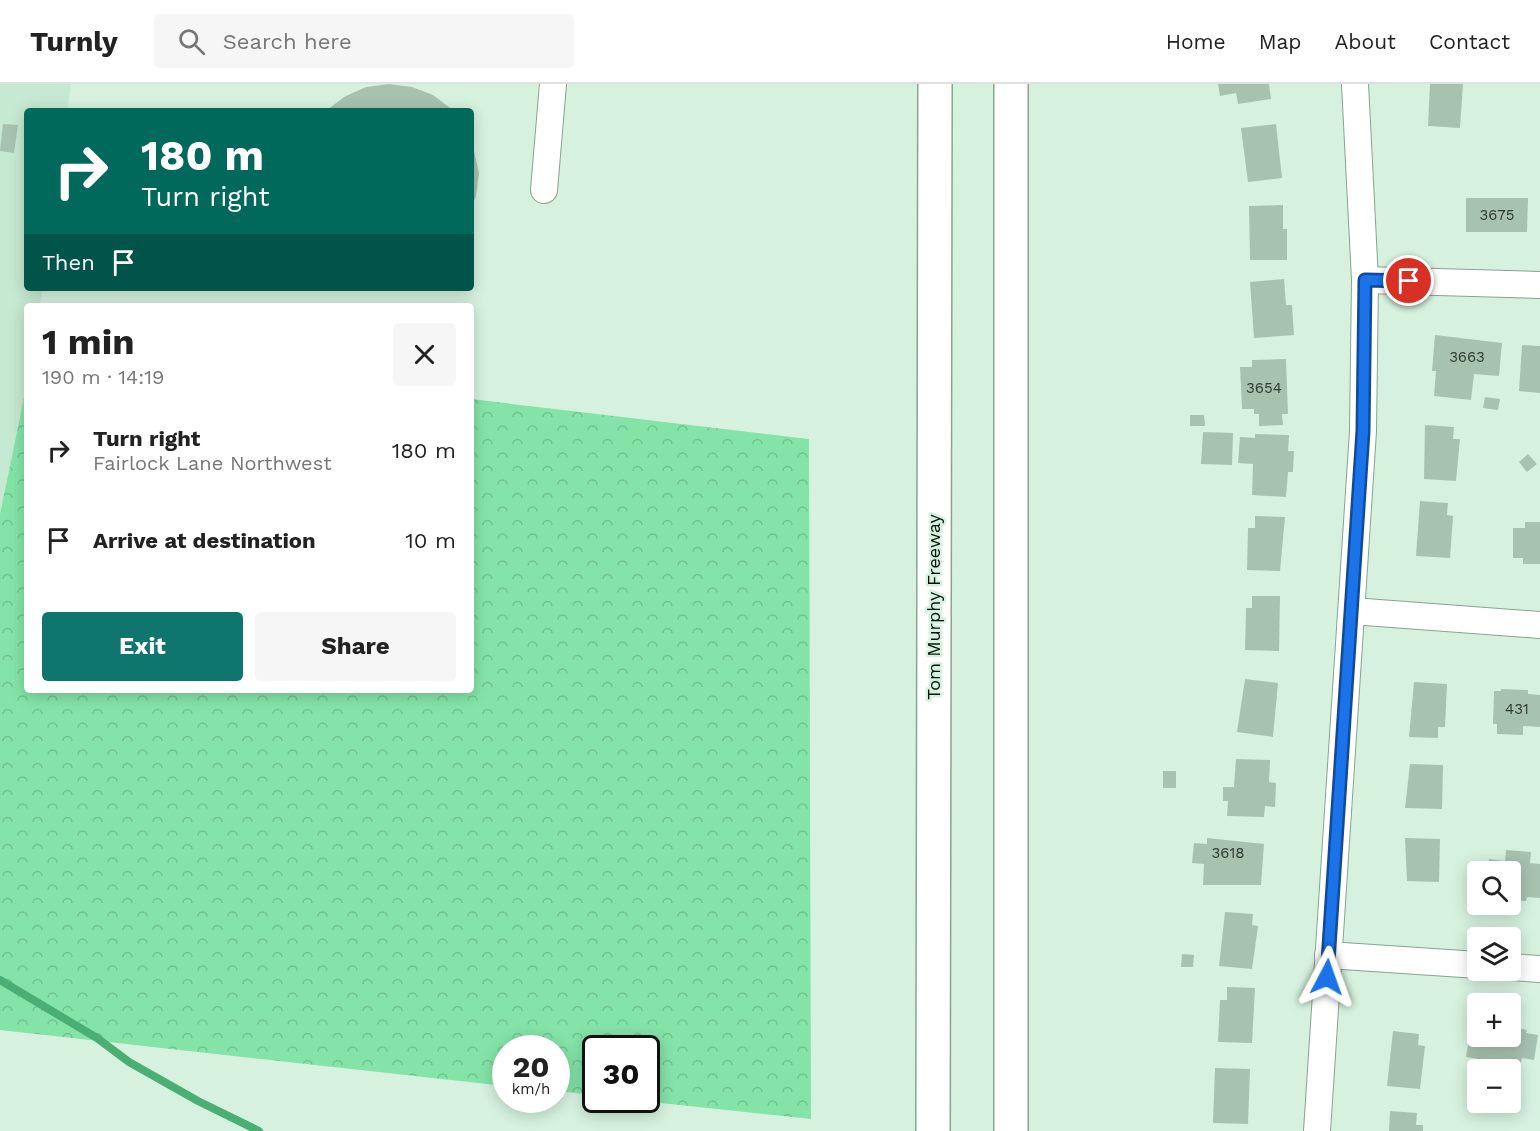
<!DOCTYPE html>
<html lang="en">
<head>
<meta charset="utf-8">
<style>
	body { margin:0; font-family:"Work Sans",sans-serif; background:#f6f6f6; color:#222; height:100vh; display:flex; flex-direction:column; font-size:22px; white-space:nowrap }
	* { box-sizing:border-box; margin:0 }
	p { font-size:20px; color:#767676 }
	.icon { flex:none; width:33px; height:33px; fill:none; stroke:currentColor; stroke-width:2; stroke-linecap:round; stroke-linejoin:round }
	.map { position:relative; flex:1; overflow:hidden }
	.sheet { position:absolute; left:24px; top:219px; width:450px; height:390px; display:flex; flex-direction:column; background:#fff; border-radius:6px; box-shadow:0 3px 15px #0003 }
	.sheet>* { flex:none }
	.hud { position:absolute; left:24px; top:24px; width:450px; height:183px; border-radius:6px; box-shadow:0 3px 15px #0003; background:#00695c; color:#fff; overflow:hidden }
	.fabs { position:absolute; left:1467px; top:777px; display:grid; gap:12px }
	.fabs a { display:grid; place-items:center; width:54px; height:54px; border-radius:6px; background:#fff; box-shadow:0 3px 15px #0003; font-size:30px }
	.speed { position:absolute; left:492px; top:951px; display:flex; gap:12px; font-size:30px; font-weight:700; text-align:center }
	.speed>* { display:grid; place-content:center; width:78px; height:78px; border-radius:50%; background:#fff; box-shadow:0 3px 15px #0003; line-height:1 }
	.speed small { font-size:15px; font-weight:400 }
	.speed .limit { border:3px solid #111; border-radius:9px; background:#fff; color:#111 }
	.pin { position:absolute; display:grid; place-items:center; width:51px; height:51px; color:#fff; margin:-26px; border:3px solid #fff; border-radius:50%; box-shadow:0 2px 6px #0007 }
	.me { position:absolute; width:66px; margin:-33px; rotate:4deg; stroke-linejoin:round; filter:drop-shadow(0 0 4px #0008) }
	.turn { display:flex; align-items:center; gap:21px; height:126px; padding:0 18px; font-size:27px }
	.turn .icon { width:78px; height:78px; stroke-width:2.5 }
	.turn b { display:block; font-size:42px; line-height:51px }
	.then { display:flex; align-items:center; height:57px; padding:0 18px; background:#0003; gap:12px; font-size:22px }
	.round { display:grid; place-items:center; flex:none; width:63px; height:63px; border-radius:6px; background:#f6f6f6 }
	.headline { display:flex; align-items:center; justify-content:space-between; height:102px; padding:0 18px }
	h1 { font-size:36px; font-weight:700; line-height:45px }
	.action { display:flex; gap:12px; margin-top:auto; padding:12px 18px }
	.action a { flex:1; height:69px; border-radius:6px; background:#0f766e; color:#fff; font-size:24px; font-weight:700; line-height:69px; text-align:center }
	.action a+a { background:#f6f6f6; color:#222 }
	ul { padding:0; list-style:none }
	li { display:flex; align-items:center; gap:18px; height:90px; padding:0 18px }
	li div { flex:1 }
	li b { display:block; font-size:22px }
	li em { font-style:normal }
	header { display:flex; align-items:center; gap:36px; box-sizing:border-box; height:84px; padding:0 30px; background:#fff; border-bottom:2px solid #e0e0e0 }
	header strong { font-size:28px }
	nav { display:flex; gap:33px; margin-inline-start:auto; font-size:21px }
	.search { width:420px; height:54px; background:#f6f6f6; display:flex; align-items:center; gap:15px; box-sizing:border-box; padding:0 21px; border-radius:6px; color:#767676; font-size:22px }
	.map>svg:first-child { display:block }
	.built { fill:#c6e9d1 }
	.forest { fill:url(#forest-crowns) }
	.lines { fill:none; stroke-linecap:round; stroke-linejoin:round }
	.stream { stroke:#4baf75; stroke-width:8 }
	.building { fill:#a8c2b0 }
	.minor-casing { stroke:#89a391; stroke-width:28 }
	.highway-casing { stroke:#89a391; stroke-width:36 }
	.minor { stroke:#fff; stroke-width:26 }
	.highway { stroke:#fff; stroke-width:33 }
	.route-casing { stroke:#114b97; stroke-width:15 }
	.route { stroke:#1a73e8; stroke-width:10 }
	.labels { text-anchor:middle; stroke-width:5; stroke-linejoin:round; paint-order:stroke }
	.number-label { font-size:15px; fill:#2f3c34 }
	.street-label { font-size:18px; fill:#07100a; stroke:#d6f2df }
</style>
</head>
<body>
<header>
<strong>Turnly</strong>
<div class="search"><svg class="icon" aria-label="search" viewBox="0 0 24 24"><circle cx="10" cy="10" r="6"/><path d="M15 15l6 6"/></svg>Search here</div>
<nav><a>Home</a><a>Map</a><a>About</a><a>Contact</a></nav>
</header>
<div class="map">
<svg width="1540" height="1047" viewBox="0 0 1540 1047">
	<defs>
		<pattern id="forest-crowns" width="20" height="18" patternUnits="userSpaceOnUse" patternTransform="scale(1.5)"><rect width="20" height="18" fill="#84e4a8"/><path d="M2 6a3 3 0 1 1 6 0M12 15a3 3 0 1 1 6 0" fill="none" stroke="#70c38f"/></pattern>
	</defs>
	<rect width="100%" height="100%" fill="#d6f2df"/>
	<path class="built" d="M0,0h71l-4,27h-40v177h16l-3,18h-13v77l-27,131z"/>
	<path class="forest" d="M27,299v307h444v-291l338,40 2,680 -179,-19h14v-52h-50l-1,47 -38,-4 -1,-43h-50l-1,38 -505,-56v-516z"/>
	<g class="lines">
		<path class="stream" d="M0,896l97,58 32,24 69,39 61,30"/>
	</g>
	<g class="building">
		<path d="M389,0l23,3 21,8 21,16h-128l18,-14 22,-10z"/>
		<path d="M1218,0h51l2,15 -33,5 -2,-11 -16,3z"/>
		<path d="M1430,0h33l-3,44 -32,-2z"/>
		<path d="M3,40l15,1 -4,28 -14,-2z"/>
		<path d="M1276,40l6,54 -34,4 -7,-54z"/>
		<path d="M471,54l8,35 -3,23 -5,12z"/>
		<path d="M1466,114h62l-1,34h-61z"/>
		<path d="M1283,121v24h4v31h-37l-1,-54z"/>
		<path d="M1284,195l2,26h6l2,30 -40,3 -4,-56z"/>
		<path d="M1435,251l67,8 -3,33 -25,-2 -3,26 -37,-4 2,-25h-4z"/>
		<path d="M1522,261l18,1v47l-21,-2z"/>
		<path d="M1286,275l2,55h-6l1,11 -24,1v-12h-5v-5h-12l-2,-42h12v-7z"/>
		<path d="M1485,313l15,2 -2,11 -15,-2z"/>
		<path d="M1190,331h14l1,11h-15z"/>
		<path d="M1425,341l29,2 -1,12h7l-4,42 -32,-2z"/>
		<path d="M1203,348l30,1 -1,32 -31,-1z"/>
		<path d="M1255,350l34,1 -1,16h6l-1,21h-5l-2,25 -34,-2 1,-31 -15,-1 2,-26 15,1z"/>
		<path d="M1528,370l9,10 -10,8 -8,-10z"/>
		<path d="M1420,417l28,2 -1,12 6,1 -3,42 -34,-2z"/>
		<path d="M1255,432l30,1 -5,54 -33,-1 1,-42h7z"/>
		<path d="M1525,438h15v42h-17v-6h-10v-30h12z"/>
		<path d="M1252,512h28l-1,55 -34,-1 1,-42h6z"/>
		<path d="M1245,595l33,4 -5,54 -36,-5z"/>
		<path d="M1414,598l33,2 -2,43h-7v11l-29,-1z"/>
		<path d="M1501,605l27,1v4l12,1v32l-17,-1v9l-26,-1v-10h-4l1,-33h7z"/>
		<path d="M1236,675l34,1 -1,22 7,1 -1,24 -10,-1 -1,11 -37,-1 1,-15h-5v-14h11z"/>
		<path d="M1410,680l33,1 -1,44 -37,-1z"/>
		<rect x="1163" y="687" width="13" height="17"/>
		<path d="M1207,754l57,6 -3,41h-58l1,-21 -12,-1 2,-20 13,1z"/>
		<path d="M1405,754l35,1 -1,43 -32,-1z"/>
		<path d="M1506,766l25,2 -1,11 10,1v34l-13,-1 -1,4 -16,-1v-28h-22l1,-13 16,2z"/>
		<path d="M1225,828l28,2 -1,11 6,1 -6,43 -33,-3z"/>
		<path d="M1182,870l12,1 -1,12h-12z"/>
		<path d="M1227,903l28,1 -3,55 -34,-1 2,-42h7z"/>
		<path d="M1472,937l6,1v14h32v-9l17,3 -1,3 12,2 -4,25 -12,-2 -2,8 -54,-9z"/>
		<path d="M1393,947l26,3 -1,11 7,1 -5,43 -33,-3z"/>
		<path d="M1215,984l35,1 -2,55 -35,-1z"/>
		<path d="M1390,1027l27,2 -1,12h7v6h-34z"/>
	</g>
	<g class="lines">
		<g class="minor-casing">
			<g id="minor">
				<path d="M544,106l9,-106"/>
				<path d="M1365,196l175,5"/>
				<path d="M1352,527l188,14"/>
				<path d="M1328,871l150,10"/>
				<path d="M1510,883l30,2"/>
				<path d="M1317,1047l46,-700 2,-151 -10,-196"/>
			</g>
		</g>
		<g class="highway-casing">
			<g id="highway">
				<path d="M1011,0v1047"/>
				<path d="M933,1047l2,-1047"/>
			</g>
		</g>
		<use href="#minor" class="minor"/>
		<use href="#highway" class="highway"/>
	</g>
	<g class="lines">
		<g class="route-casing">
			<path id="route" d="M1327,893l36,-546 2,-151 44,1"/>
		</g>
		<use href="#route" class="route"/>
	</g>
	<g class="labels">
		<g class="number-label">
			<text x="1497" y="136">3675</text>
			<text x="1467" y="278">3663</text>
			<text x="1264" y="309">3654</text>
			<text x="1517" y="630">431</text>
			<text x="1228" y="774">3618</text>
		</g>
		<g class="street-label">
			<text transform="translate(934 523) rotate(-90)" y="6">Tom Murphy Freeway</text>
		</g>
	</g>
</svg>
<div class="fabs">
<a><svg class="icon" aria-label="search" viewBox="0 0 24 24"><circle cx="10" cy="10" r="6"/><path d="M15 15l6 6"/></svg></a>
<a><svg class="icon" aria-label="layers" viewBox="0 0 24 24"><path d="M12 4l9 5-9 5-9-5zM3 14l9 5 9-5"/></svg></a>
<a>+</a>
<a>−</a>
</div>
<div class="speed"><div>20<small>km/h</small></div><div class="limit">30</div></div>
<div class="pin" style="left:1409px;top:197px;background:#d93025"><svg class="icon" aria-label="arrive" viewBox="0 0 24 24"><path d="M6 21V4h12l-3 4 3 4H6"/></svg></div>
<svg class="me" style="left:1327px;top:893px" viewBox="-20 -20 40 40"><path d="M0-17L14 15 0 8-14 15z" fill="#1a73e8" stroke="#fff" stroke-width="4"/></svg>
<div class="hud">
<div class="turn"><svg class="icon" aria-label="right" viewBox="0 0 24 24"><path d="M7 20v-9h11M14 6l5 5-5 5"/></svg><div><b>180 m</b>Turn right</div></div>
<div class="then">Then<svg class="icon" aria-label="arrive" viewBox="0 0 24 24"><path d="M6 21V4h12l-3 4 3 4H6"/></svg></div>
</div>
<section class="sheet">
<div class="headline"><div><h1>1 min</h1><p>190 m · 14:19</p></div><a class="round"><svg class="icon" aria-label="close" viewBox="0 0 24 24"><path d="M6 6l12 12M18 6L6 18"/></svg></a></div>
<ul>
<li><svg class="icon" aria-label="right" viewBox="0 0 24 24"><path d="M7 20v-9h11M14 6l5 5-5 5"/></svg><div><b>Turn right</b><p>Fairlock Lane Northwest</p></div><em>180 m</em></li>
<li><svg class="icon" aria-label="arrive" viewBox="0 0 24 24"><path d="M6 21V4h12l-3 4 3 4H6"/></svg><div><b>Arrive at destination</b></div><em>10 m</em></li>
</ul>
<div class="action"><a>Exit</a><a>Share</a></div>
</section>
</div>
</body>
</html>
